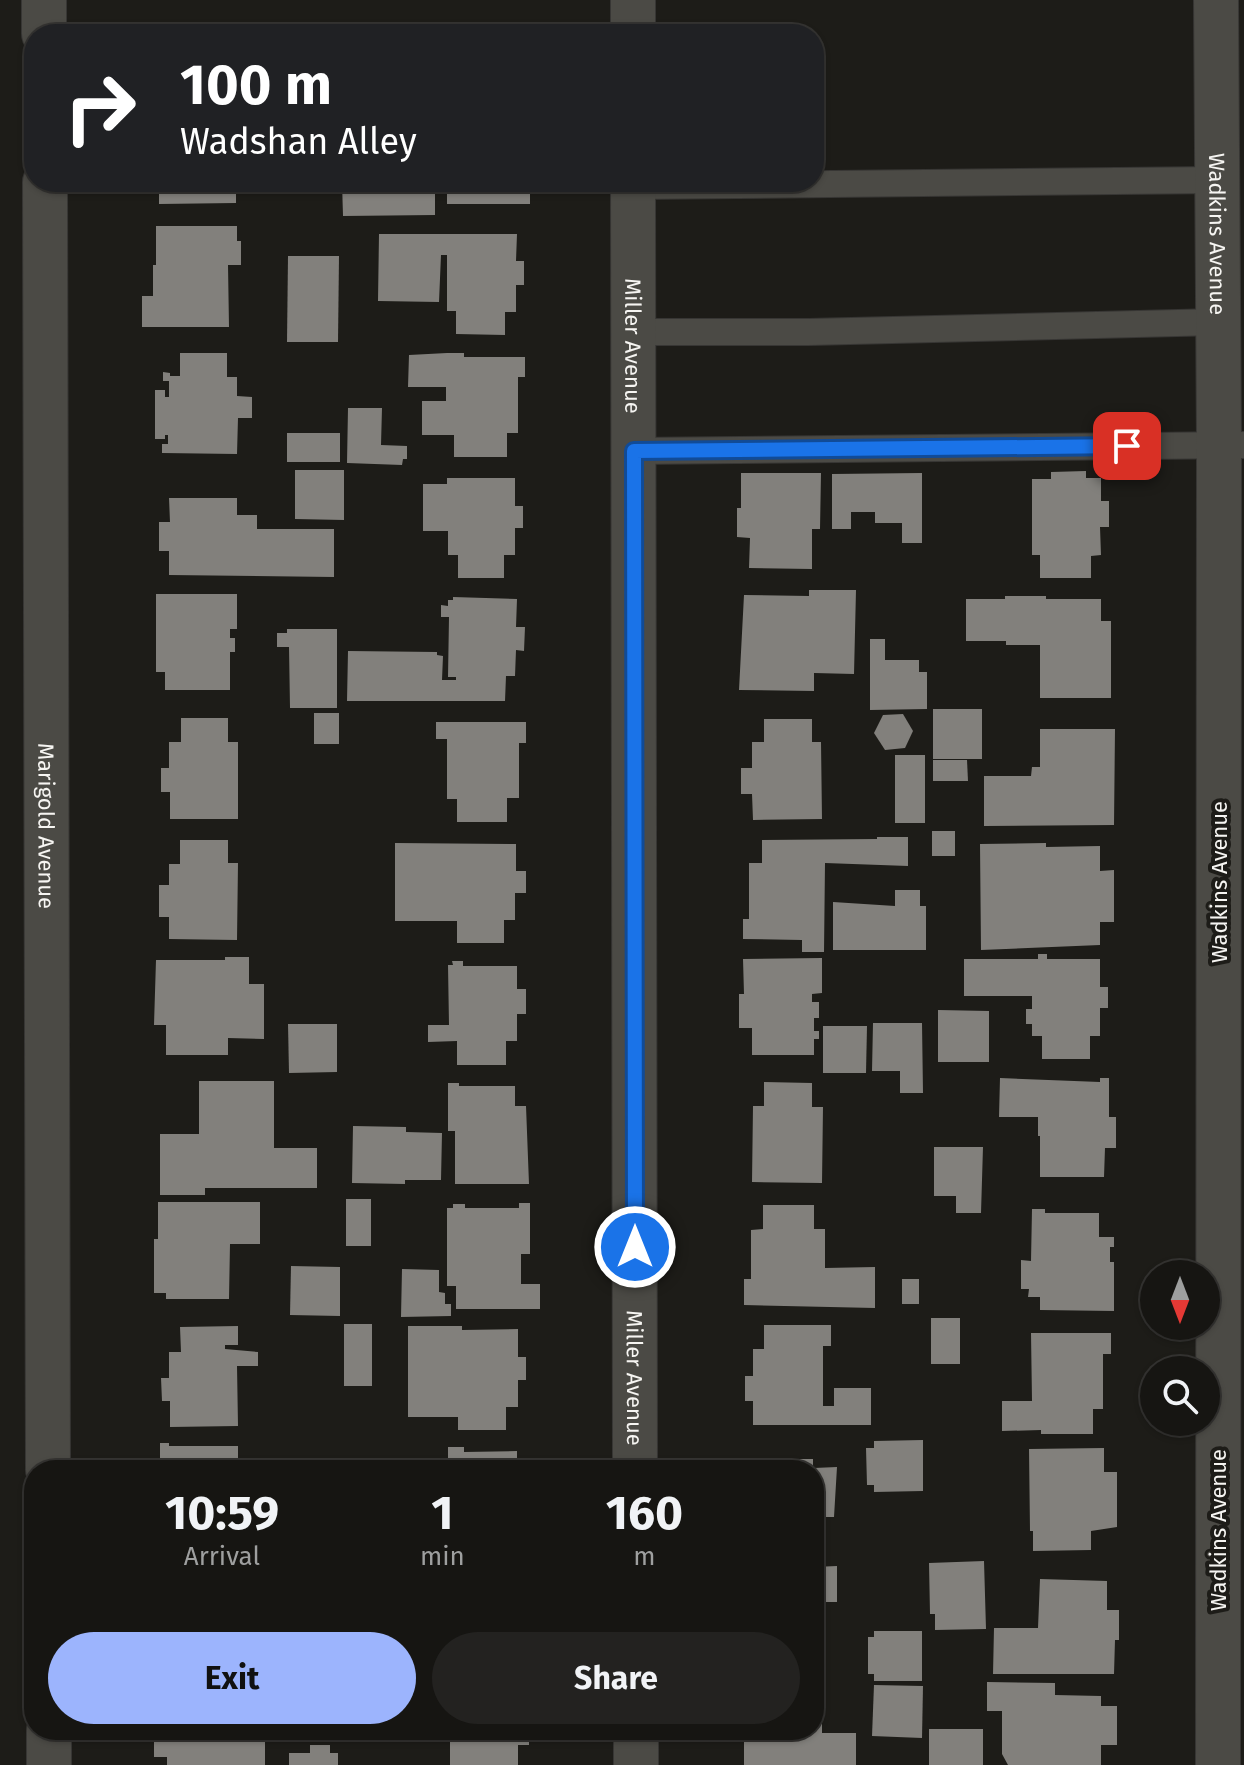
<!DOCTYPE html>
<html lang="en">
<head>
<meta charset="utf-8">
<style>
	body { margin:0; font-family:"Fira Sans",sans-serif; background:#232220; color:#f1f3f6; height:100vh; display:flex; flex-direction:column; font-size:30px; white-space:nowrap }
	* { box-sizing:border-box; margin:0 }
	p { font-size:26px; color:#9e9f9f }
	.icon { flex:none; width:44px; height:44px; fill:none; stroke:currentColor; stroke-width:2; stroke-linecap:round; stroke-linejoin:round }
	.map { position:relative; flex:1; overflow:hidden }
	.panel { position:absolute; left:24px; top:1460px; width:800px; height:280px; display:flex; flex-direction:column; background:#161512; border-radius:32px; box-shadow:0 2px 6px #0004,0 0 0 2px #353432 }
	.panel>* { flex:none }
	.hud { position:absolute; left:24px; top:24px; width:800px; height:168px; border-radius:32px; box-shadow:0 2px 6px #0004,0 0 0 2px #353432; background:#202124; color:#fff; overflow:hidden }
	.needle { width:52px; rotate:180deg }
	.fabs { position:absolute; left:1140px; top:1260px; display:grid; gap:16px }
	.fabs a { display:grid; place-items:center; width:80px; height:80px; border-radius:50%; background:#161512; box-shadow:0 2px 6px #0004,0 0 0 2px #353432; font-size:40px }
	.pin { position:absolute; display:grid; place-items:center; width:68px; height:68px; color:#fff; margin:-34px; border-radius:16px; box-shadow:0 4px 12px #0006 }
	.me { position:absolute; width:88px; margin:-44px; rotate:0deg; stroke-linejoin:round; filter:drop-shadow(0 0 6px #0008) }
	.turn { display:flex; align-items:center; gap:28px; height:168px; padding:0 24px; font-size:36px }
	.turn .icon { width:104px; height:104px; stroke-width:2.5 }
	.turn b { display:block; font-size:56px; line-height:68px }
	.eta { display:flex; justify-content:space-evenly; align-items:center; height:136px; text-align:center }
	.eta b { font-size:48px; font-weight:700; line-height:56px }
	.primary-button { display:flex; gap:16px; margin-top:auto; padding:16px 24px }
	.primary-button a { flex:1; height:92px; border-radius:48px; background:#9cb4fd; color:#111; font-size:32px; font-weight:700; line-height:92px; text-align:center }
	.primary-button a+a { background:#232220; color:#f1f3f6 }
	.map>svg:first-child { display:block }
	.building { fill:#82807c }
	.lines { fill:none; stroke-linecap:round; stroke-linejoin:round }
	.lane-casing { stroke:#373634; stroke-width:28 }
	.street-casing { stroke:#373634; stroke-width:46 }
	.lane { stroke:#4b4a45; stroke-width:26 }
	.street { stroke:#4b4a45; stroke-width:44 }
	.route-casing { stroke:#114b97; stroke-width:20 }
	.route { stroke:#1a73e8; stroke-width:14 }
	.labels { text-anchor:middle; stroke-width:8; stroke-linejoin:round; paint-order:stroke }
	.street-label { font-size:22px; fill:#f6f5f2; stroke:#1d1c18 }
</style>
</head>
<body>
<div class="map">
<svg width="1244" height="1765" viewBox="0 0 1244 1765">
	<rect width="100%" height="100%" fill="#1d1c18"/>
	<g class="building">
		<path d="M159,182h77v21l-77,1z"/>
		<path d="M342,182h93v33l-92,1z"/>
		<rect x="447" y="182" width="83" height="22"/>
		<path d="M156,226h81v15h4v24h-13l1,62h-87v-31h11v-31h3z"/>
		<path d="M379,234h138l-1,27h8v24h-8v27h-11v23l-49,-1v-23h-9v-56h-6l-2,47 -61,-1z"/>
		<path d="M288,256h51l-1,86h-51z"/>
		<path d="M180,353h47v24h10v19l15,1v21h-14l-1,36 -75,-1v-9h6v-9h-3v4h-10v-49h10v7h4v-16h-6v-9l7,1v3h10z"/>
		<path d="M447,353h17v4h61v20h-7v56h-11v24h-53v-22h-32v-34h24v-14h-38l1,-32z"/>
		<path d="M348,408h34l-1,37 26,1v13h-4l-1,6 -55,-2z"/>
		<rect x="287" y="433" width="53" height="29"/>
		<path d="M295,470h49v50l-49,-1z"/>
		<path d="M1086,471v7h15v23h8v26h-9l1,28 -10,1v22h-51v-23h-8v-76h19v-7z"/>
		<path d="M741,473h80l-1,56h-8v40l-63,-1 1,-30 -13,-1v-29h4z"/>
		<path d="M922,473v70h-20v-20h-27v-11h-24v17h-19v-55z"/>
		<path d="M447,478h68v28h8v22h-8v27h-11v23h-46v-23h-10v-24h-25v-47h24z"/>
		<path d="M169,498h68v17h20v14h77v48l-165,-2v-24h-10v-29h11z"/>
		<path d="M809,590h47l-2,84 -40,-1v18l-75,-1 5,-95 65,1z"/>
		<path d="M156,594h81v35h-7v9h5v14h-5v38h-65v-18h-9z"/>
		<path d="M1005,596h41v3h55v22h10v77h-71v-53h-34v-4h-40v-42h39z"/>
		<path d="M453,597l64,2 -1,28h9l-1,24 -8,-1 -1,26h-9l-1,25h-158l1,-50 89,1v3l6,1 -1,24h14v-3h-8l1,-60h-8v-12l7,1v-6h5z"/>
		<path d="M287,629h50v79h-47l-1,-61h-12v-14h10z"/>
		<path d="M870,639h15v21h34v12h8v37l-57,1z"/>
		<rect x="933" y="709" width="49" height="50"/>
		<rect x="314" y="713" width="25" height="31"/>
		<path d="M903,714l10,17 -8,17 -20,2 -11,-17 9,-18z"/>
		<path d="M181,718h47v24h10v77h-68v-27h-9v-24h8v-26h12z"/>
		<path d="M764,719h48v23h9l1,77 -69,1 -1,-26h-11v-26h11v-26h12z"/>
		<path d="M436,722h90v21h-7v55h-12v24h-50v-23h-10v-60h-11z"/>
		<path d="M1040,729h75l-1,96 -130,1v-50h47l1,-9h8z"/>
		<rect x="895" y="755" width="30" height="68"/>
		<path d="M933,760h34l1,21h-35z"/>
		<rect x="932" y="831" width="23" height="25"/>
		<path d="M877,837h31v29l-83,-3 -1,89h-22v-12l-59,-1v-20h6v-56h13v-23l115,-1z"/>
		<path d="M180,840h48v23h10l-1,77 -68,-1v-22h-10v-32h10v-21h11z"/>
		<path d="M395,843l121,1v27h10v22h-11v27h-11v23h-47v-22h-62z"/>
		<path d="M1046,843v4l54,-1v25l14,-1v52h-14v23l-119,5 -1,-106z"/>
		<path d="M895,890h25v16h6v44h-93v-48l62,4z"/>
		<path d="M1038,954h9v5h53v28h8v21h-8v28h-10v23h-48v-23h-10v-12h-6v-15h6v-13h-68v-37h74z"/>
		<path d="M225,957h24v27h15v55l-36,-1v17h-62v-30h-12l2,-65h69z"/>
		<path d="M822,958v35l-10,1v8h7v16h-5v13h5v8h-5v16h-62v-27h-13v-34h5l-1,-35z"/>
		<path d="M452,961h11v5h54v23h9v25h-9v27h-11v24h-49v-24l-29,1v-17h21l-1,-60h5z"/>
		<path d="M938,1010l51,1v51h-51z"/>
		<path d="M873,1023h49l1,70h-23v-22h-28z"/>
		<path d="M288,1024h49v48l-48,1z"/>
		<path d="M823,1026h44l-1,47h-43z"/>
		<path d="M1000,1078l100,4v-4h9v39h7v31h-11l-1,29h-64v-41h-2v-19h-39z"/>
		<path d="M199,1081h75v67h43v40h-112v7h-45v-61h39z"/>
		<path d="M764,1082l48,1v24h11l-1,76 -70,-1 1,-76h11z"/>
		<path d="M448,1083h11v3h56v20h11l3,78h-74v-53h-7z"/>
		<path d="M353,1126l53,1v5l36,1 -1,47h-36v4l-53,-1z"/>
		<path d="M934,1147h49l-2,66h-25v-17h-22z"/>
		<rect x="346" y="1199" width="25" height="47"/>
		<path d="M158,1202h102v42h-30l-1,55h-63v-6h-12v-54h4z"/>
		<path d="M519,1203h11v51h-9v30h19v25h-84v-23h-9v-78h6v-4h12v4h54z"/>
		<path d="M763,1205h51v24h11v39l50,-1v41l-131,-3v-26h7v-49l12,-1z"/>
		<path d="M1032,1209h13v4h54v24h15v10h-4v15h4v49l-74,-1v-13h-12l1,-8h-8v-29l10,1z"/>
		<path d="M291,1266l49,1v49l-50,-1z"/>
		<path d="M402,1269l37,1v22l6,1v11h6v12l-50,1z"/>
		<rect x="902" y="1279" width="17" height="25"/>
		<rect x="931" y="1318" width="29" height="46"/>
		<rect x="344" y="1324" width="28" height="62"/>
		<path d="M764,1325h67v21h-8v60h11v-18h37v37h-118v-24h-8v-25h8v-27h11z"/>
		<path d="M238,1326v19h-13v4l33,3v14h-21l1,60 -68,1v-26h-8l-1,-23h8v-26h12l-1,-25z"/>
		<path d="M408,1326h54v4l56,-1v28h8v23h-8v27h-12v23h-48v-13h-50z"/>
		<path d="M1031,1333h80v21h-8v55h-10v25h-52v-4l-39,1v-30h30z"/>
		<path d="M923,1440v51l-49,1v-7h-7l-1,-37h8v-7z"/>
		<path d="M160,1443h9v3h69v24h-78z"/>
		<path d="M448,1447h16v5l53,-1v19h-69z"/>
		<path d="M1104,1448v24h13v55l-26,4v19l-58,1v-20h-3l-1,-82z"/>
		<rect x="749" y="1459" width="64" height="11"/>
		<path d="M394,1465v5h-51v-4z"/>
		<path d="M837,1467l-3,50h-12l1,37h-9v-86z"/>
		<path d="M984,1561l2,68 -51,1v-16h-5l-1,-51z"/>
		<path d="M837,1566v36h-23v-35z"/>
		<path d="M1040,1579l67,2v29h12v30h-4l-1,34h-121l1,-46h44z"/>
		<path d="M874,1631h48v50h-48v-7h-6v-37h6z"/>
		<path d="M987,1682l68,1v12l46,1v10h16v39h-16v20h-93l-6,-11v-43h-15z"/>
		<path d="M874,1685l49,1 -1,52 -50,-2z"/>
		<path d="M814,1691h8v42h34v32h-112v-24h8v-11h62z"/>
		<rect x="929" y="1729" width="54" height="36"/>
		<path d="M154,1730h111v35h-98v-8h-13z"/>
		<path d="M450,1730h79v15h-11v20h-68z"/>
		<path d="M310,1745h20v8h8v12h-49v-12h21z"/>
	</g>
	<g class="lines">
		<g class="lane-casing">
			<g id="lane">
				<path d="M633,186l584,-6"/>
				<path d="M633,332h176l409,-10"/>
				<path d="M634,451l610,-6"/>
			</g>
		</g>
		<g class="street-casing">
			<g id="street">
				<path d="M44,0v34"/>
				<path id="s1" d="M1216,0l3,445 -1,1320"/>
				<path d="M633,34v-34"/>
				<path id="s2" d="M45,182l3,1288"/>
				<path id="s3" d="M633,182l2,1288"/>
				<path d="M49,1730v35"/>
				<path d="M636,1730v35"/>
			</g>
		</g>
		<use href="#lane" class="lane"/>
		<use href="#street" class="street"/>
	</g>
	<g class="lines">
		<g class="route-casing">
			<path id="route" d="M635,1247l-1,-796 493,-5"/>
		</g>
		<use href="#route" class="route"/>
	</g>
	<g class="labels">
		<g class="street-label">
			<text dy="8" stroke="none"><textPath href="#s1" startOffset="234">Wadkins Avenue</textPath></text>
			<text dy="8" stroke="none"><textPath href="#s3" startOffset="164">Miller Avenue</textPath></text>
			<text dy="8" stroke="none"><textPath href="#s2" startOffset="644">Marigold Avenue</textPath></text>
			<text transform="translate(1219 882) rotate(-90)" y="8">Wadkins Avenue</text>
			<text dy="8" stroke="none"><textPath href="#s3" startOffset="1196">Miller Avenue</textPath></text>
			<text transform="translate(1218 1530) rotate(-90)" y="8">Wadkins Avenue</text>
		</g>
	</g>
</svg>
<div class="fabs">
<a><svg class="needle" viewBox="-14 -14 28 28"><path d="M0-13l5 13h-10z" fill="#e53935"/><path d="M0 13l5-13h-10z" fill="#9e9f9f"/></svg></a>
<a><svg class="icon" aria-label="search" viewBox="0 0 24 24"><circle cx="10" cy="10" r="6"/><path d="M15 15l6 6"/></svg></a>
</div>
<div class="pin" style="left:1127px;top:446px;background:#d93025"><svg class="icon" aria-label="arrive" viewBox="0 0 24 24"><path d="M6 21V4h12l-3 4 3 4H6"/></svg></div>
<svg class="me" style="left:635px;top:1247px" viewBox="-20 -20 40 40"><circle r="17" fill="#1a73e8" stroke="#fff" stroke-width="3"/><path d="M0-11L8 9 0 5-8 9z" fill="#fff"/></svg>
<div class="hud">
<div class="turn"><svg class="icon" aria-label="right" viewBox="0 0 24 24"><path d="M7 20v-9h11M14 6l5 5-5 5"/></svg><div><b>100 m</b>Wadshan Alley</div></div>
</div>
<section class="panel">
<div class="eta">
<div><b>10:59</b><p>Arrival</p></div>
<div><b>1</b><p>min</p></div>
<div><b>160</b><p>m</p></div>
</div>
<div class="primary-button"><a>Exit</a><a>Share</a></div>
</section>
</div>
</body>
</html>
